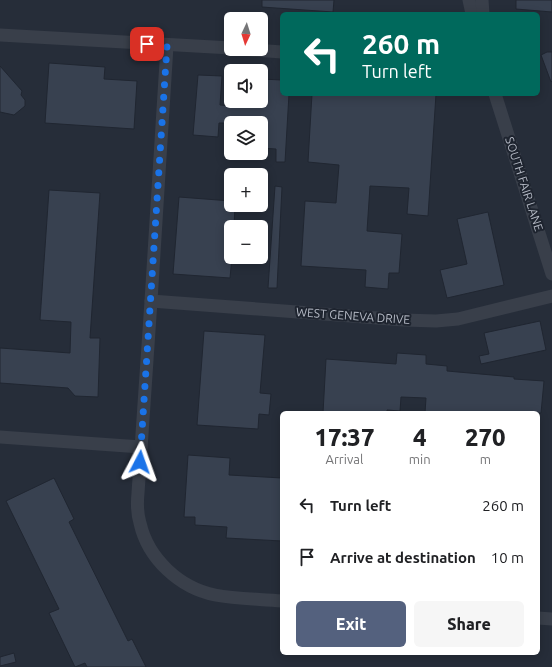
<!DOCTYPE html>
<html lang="en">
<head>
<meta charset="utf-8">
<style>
	body { margin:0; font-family:Ubuntu,sans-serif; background:#f6f6f6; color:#202124; height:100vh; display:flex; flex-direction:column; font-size:15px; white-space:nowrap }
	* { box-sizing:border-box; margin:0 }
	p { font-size:13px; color:#757577 }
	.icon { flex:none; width:22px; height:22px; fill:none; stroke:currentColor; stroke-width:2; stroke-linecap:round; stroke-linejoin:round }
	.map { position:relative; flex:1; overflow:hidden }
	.details { position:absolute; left:280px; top:411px; width:260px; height:244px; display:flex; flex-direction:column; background:#fff; border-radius:6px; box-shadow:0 2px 10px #0003 }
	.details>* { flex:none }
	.guide { position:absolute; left:280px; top:12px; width:260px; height:84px; border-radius:6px; box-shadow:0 2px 10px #0003; background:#00695c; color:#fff; overflow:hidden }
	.needle { width:26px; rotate:184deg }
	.buttons { position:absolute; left:224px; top:12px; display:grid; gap:8px }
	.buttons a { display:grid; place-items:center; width:44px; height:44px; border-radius:6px; background:#fff; box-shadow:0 2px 10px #0003; font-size:20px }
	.pin { position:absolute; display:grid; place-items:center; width:34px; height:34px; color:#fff; margin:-17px; border-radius:8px; box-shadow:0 2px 6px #0006 }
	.me { position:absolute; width:44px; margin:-22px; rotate:4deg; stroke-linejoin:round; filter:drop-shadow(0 0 3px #0008) }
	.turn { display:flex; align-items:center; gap:14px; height:84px; padding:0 16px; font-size:18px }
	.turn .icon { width:52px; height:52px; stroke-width:2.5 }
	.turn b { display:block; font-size:28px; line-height:34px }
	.eta { display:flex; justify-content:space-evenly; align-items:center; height:68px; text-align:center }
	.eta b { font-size:24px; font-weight:800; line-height:28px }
	.cta { display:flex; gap:8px; margin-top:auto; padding:8px 16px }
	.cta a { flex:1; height:46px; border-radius:6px; background:#54617e; color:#fff; font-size:16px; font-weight:800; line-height:46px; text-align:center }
	.cta a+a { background:#f6f6f6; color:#202124 }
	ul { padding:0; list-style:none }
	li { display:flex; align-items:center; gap:12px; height:52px; padding:0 16px }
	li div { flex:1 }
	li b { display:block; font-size:15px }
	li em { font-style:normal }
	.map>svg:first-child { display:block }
	.building { fill:#384150; stroke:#202631 }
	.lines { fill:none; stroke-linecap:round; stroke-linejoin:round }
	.minor { stroke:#393f4a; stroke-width:13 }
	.route { stroke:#1a73e8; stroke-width:7; stroke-dasharray:0 12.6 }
	.labels { text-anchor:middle; stroke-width:4; stroke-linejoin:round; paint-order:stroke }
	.street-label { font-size:12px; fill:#b5bac5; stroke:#1e242f }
</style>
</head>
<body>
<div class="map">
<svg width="552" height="667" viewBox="0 0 552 667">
	<rect width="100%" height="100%" fill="#262d39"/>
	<g class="building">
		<path d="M262,0h72l-1,12 -71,-5z"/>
		<path d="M516,0h36v12l-36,-3z"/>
		<path d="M547,52h5v29l-1,1 -10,-27z"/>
		<path d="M49,63l56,4 -1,12 33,2 -3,48 -89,-6z"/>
		<path d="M0,66l22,25 -1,4 4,5v6l-11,9 -14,-3z"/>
		<path d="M198,75l24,1 -2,29 28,2v-6h13v-22l21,1v14h7l-4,68h-9v-13l-15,-1v-25h-42l-1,14 -25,-2z"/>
		<path d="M312,94h124l-8,122 -21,-2 2,-26 -39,-2 -3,45 35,3 -3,39h-10l-1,16 -23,-2 1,-17 -65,-4 4,-65 31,2 3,-38 -31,-3z"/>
		<path d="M275,186l7,1 -5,101h-9z"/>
		<path d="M49,190l51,3 -10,145h10l-2,59 -23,-1 -7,-8 -68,-5v-35l70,5 1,-31 -31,-2z"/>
		<path d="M179,197l52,4v4h4l-1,22h-3l1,30 -2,21 -57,-4z"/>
		<path d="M488,212l16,73 -57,13 -7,-28 27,-6 -10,-45z"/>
		<path d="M540,321l6,29 -65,14 -2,-8 10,-2 -5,-21z"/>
		<path d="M204,331l61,4 -5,58 11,1 -2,21 -10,-1 -1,15 -61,-4z"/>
		<path d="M397,353l29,2v9l21,2v5l67,6v2l30,2 -3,32h-116l1,-15 -25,-1 -1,14 -13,-1v3h-64l3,-54 70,5z"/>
		<path d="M188,455l42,3 -1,17 53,3v63l-56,-3 1,-11 -32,-2v-8h-11z"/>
		<path d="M54,478l20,41 -5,3 59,119 4,-2 14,28h-59l-2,-4 -10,4 -26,-54 10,-4 -53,-108z"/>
		<path d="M14,653l2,9 -16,4v-9z"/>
	</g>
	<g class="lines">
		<g class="minor">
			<path d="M469,0l3,14"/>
			<path d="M482,0l1,14"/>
			<path d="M0,35l231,13"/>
			<path d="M167,46l-16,255 -13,192c-1,10 -1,20 2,30 8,36 40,65 75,72 22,4 45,4 67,6"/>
			<path d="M240,49l42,3"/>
			<path d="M495,94l57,180"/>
			<path d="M151,301l253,19 32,1 22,-2 94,-23"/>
			<path d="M0,437l141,10"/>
			<path d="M538,618l14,1"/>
		</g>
	</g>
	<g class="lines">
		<path class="route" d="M140,462l27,-416 -20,-2"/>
	</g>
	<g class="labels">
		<g class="street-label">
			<text transform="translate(524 184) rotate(72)" y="4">SOUTH FAIR LANE</text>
			<text transform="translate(353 316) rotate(4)" y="4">WEST GENEVA DRIVE</text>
		</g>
	</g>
</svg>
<div class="buttons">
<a><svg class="needle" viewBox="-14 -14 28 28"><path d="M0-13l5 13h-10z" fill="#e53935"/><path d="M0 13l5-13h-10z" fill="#757577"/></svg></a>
<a><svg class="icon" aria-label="sound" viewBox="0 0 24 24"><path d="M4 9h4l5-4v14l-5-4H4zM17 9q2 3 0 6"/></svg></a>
<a><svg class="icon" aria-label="layers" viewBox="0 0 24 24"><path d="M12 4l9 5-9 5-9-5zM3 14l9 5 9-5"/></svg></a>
<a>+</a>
<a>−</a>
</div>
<div class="pin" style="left:147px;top:44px;background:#d93025"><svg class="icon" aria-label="arrive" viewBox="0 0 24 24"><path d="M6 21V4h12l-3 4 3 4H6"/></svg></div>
<svg class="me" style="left:140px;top:462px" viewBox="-20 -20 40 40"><path d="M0-17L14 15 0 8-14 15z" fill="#1a73e8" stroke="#fff" stroke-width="4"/></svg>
<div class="guide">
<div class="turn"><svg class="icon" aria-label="left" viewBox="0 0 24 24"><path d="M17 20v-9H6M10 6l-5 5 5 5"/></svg><div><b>260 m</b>Turn left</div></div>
</div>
<section class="details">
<div class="eta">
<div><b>17:37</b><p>Arrival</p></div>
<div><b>4</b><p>min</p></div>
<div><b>270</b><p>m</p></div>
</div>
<ul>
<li><svg class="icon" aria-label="left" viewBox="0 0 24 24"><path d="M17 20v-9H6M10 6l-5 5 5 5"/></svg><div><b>Turn left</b></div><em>260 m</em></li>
<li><svg class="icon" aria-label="arrive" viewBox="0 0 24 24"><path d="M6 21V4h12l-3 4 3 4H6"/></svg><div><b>Arrive at destination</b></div><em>10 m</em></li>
</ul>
<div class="cta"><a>Exit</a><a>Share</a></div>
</section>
</div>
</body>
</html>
